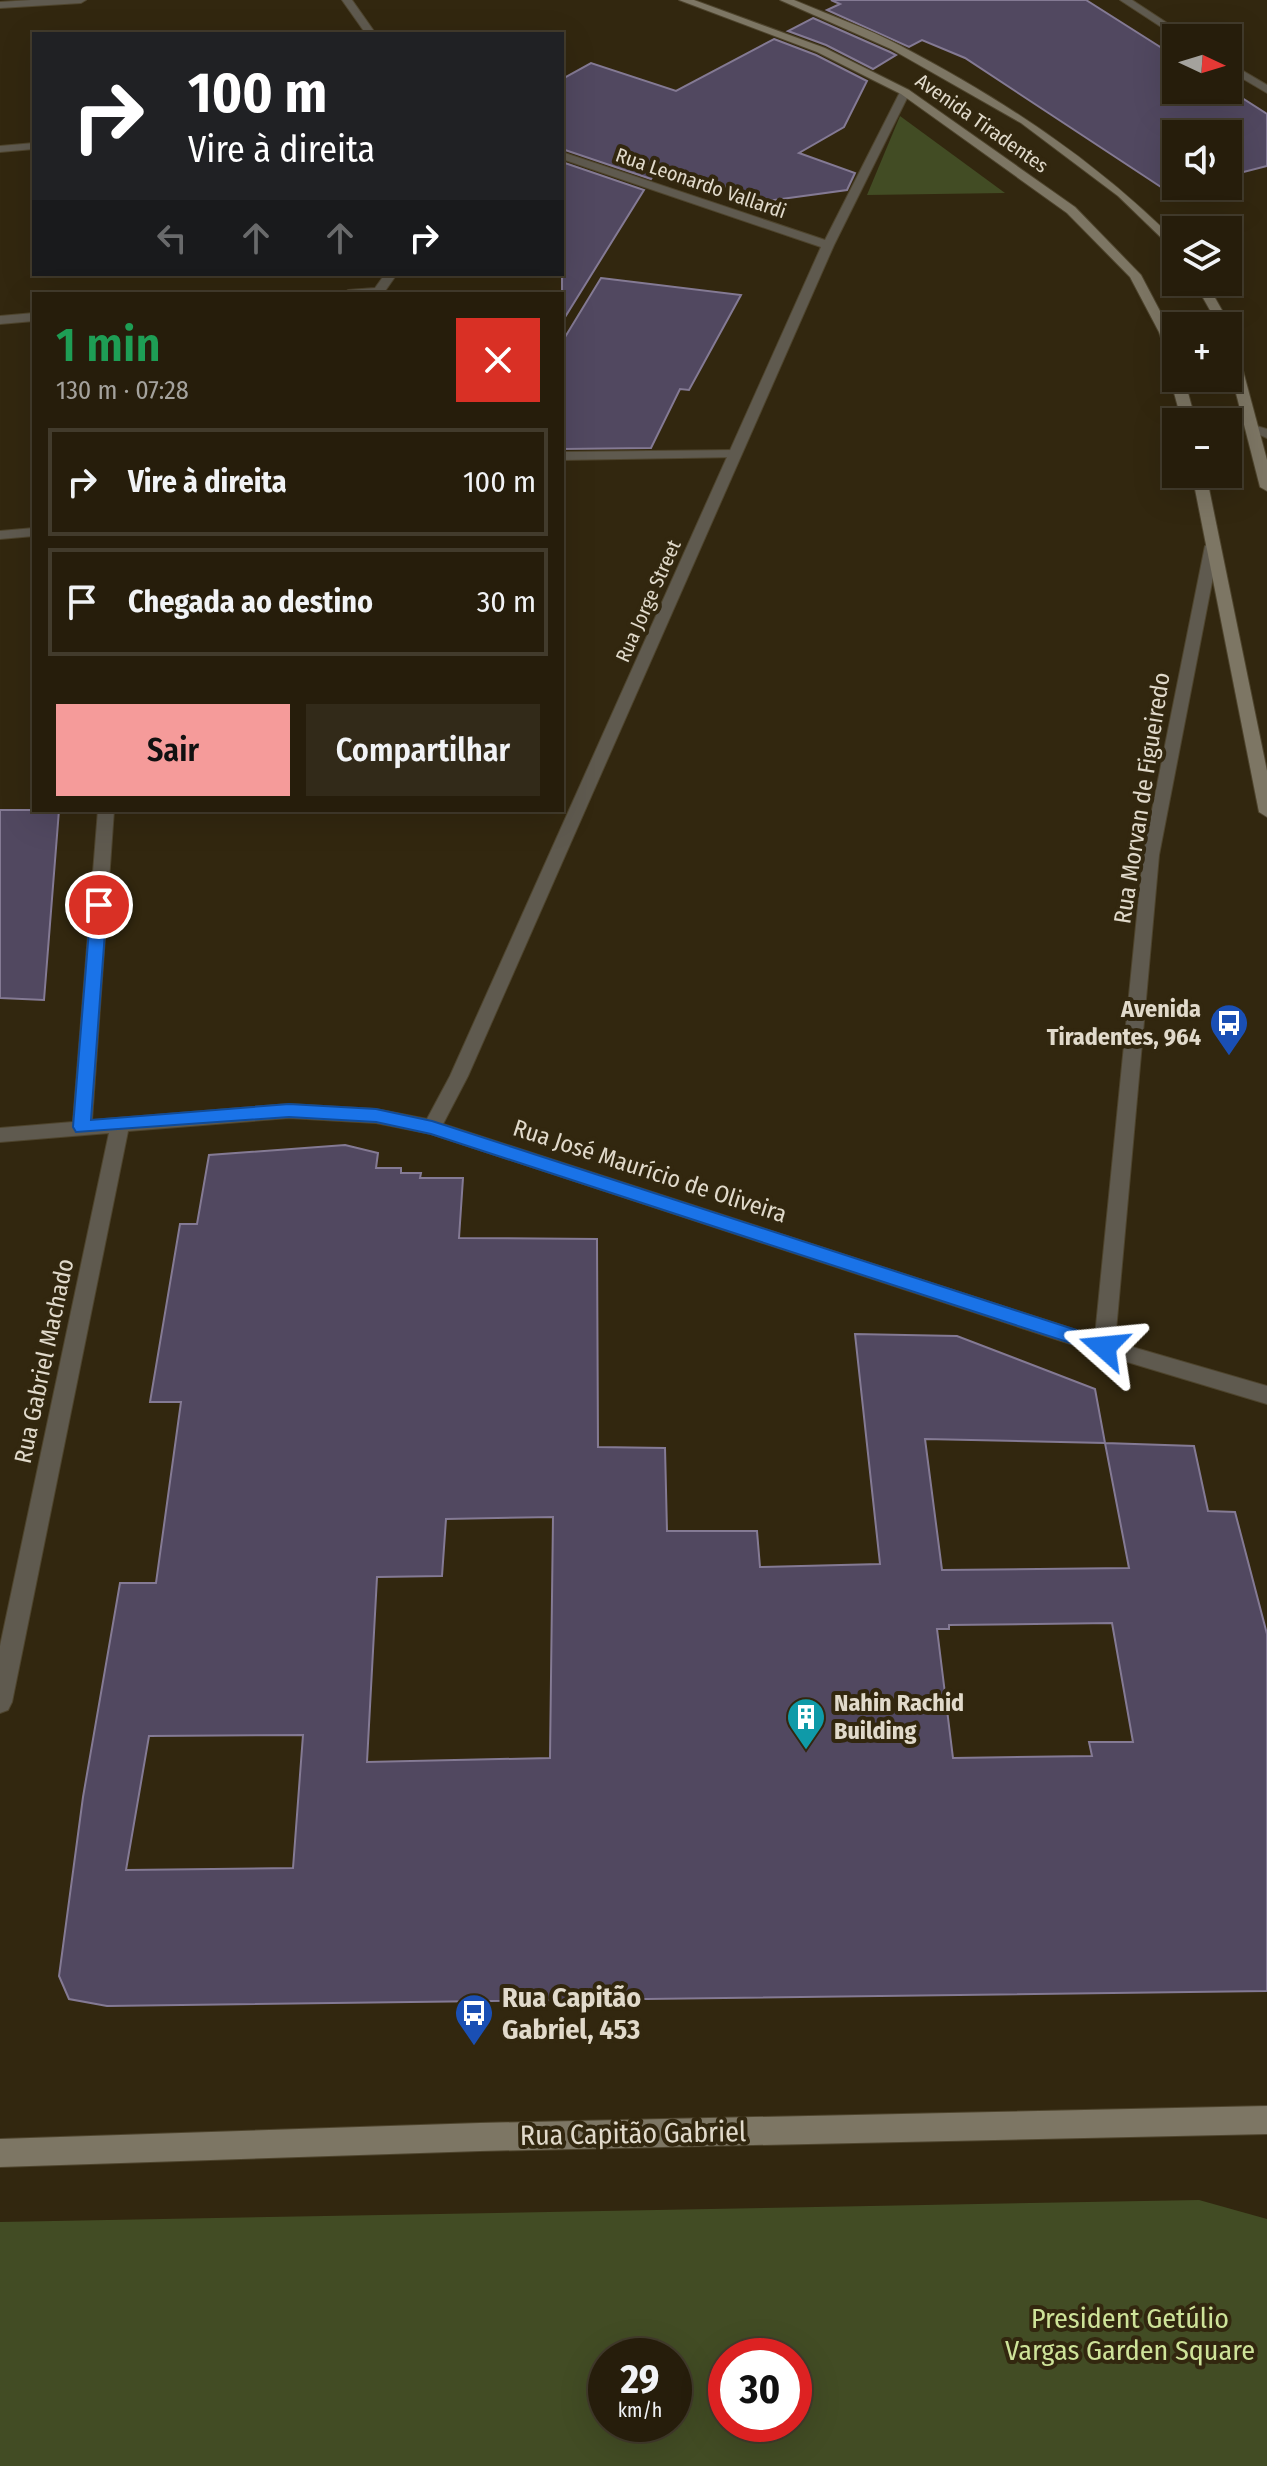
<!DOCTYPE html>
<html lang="pt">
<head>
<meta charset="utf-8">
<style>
	body { margin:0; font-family:"Fira Sans Condensed",sans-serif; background:#322a19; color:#f1f3f6; height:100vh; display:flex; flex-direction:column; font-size:30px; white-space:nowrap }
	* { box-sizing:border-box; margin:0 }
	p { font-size:26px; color:#a4a29d }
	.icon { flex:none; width:44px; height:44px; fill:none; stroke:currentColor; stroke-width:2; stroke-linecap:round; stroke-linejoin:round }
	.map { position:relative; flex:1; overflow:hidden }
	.panel { position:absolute; left:32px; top:292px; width:532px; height:520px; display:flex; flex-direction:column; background:#261d0b; border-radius:0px; box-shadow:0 8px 32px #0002,0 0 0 2px #423b2c }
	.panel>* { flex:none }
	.top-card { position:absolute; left:32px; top:32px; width:532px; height:244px; border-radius:0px; box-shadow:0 8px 32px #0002,0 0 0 2px #423b2c; background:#202124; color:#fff; overflow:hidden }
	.needle { width:52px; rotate:94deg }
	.buttons { position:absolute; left:1162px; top:24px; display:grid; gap:16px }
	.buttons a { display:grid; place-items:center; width:80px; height:80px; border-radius:0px; background:#261d0b; box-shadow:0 8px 32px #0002,0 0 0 2px #423b2c; font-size:40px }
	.speed { position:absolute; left:588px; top:2338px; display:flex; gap:16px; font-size:40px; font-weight:700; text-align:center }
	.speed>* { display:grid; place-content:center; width:104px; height:104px; border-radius:50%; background:#261d0b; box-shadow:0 8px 32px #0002,0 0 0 2px #423b2c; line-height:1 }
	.speed small { font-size:20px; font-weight:400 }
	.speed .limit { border:12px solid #d22; background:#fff; color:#111 }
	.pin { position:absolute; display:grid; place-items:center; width:68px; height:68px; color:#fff; margin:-34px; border:4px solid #fff; border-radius:50%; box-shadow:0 2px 8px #0007 }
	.me { position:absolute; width:88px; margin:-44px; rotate:288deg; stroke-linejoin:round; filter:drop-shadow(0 0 6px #0008) }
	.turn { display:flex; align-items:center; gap:28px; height:168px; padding:0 24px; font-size:36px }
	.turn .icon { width:104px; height:104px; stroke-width:2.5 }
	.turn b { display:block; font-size:56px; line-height:68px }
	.lanes { display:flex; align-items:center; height:76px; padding:0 24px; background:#0003; justify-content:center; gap:40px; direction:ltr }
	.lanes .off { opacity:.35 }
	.round { display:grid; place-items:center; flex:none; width:84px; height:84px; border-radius:0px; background:#322a19 }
	.headline { display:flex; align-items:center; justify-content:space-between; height:136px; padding:0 24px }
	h1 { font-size:48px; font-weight:600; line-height:60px; color:#1e9e55 }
	.cta { display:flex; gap:16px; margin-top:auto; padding:16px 24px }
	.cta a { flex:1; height:92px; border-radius:0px; background:#f59b9a; color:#111; font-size:32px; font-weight:600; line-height:92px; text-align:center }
	.cta a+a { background:#322a19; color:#f1f3f6 }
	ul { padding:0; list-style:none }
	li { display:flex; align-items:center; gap:24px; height:108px; margin:0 16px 12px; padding:0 8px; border:4px solid #423b2c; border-radius:0px }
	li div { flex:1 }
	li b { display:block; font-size:30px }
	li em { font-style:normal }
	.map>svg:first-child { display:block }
	.green { fill:#424c24; fill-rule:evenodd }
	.building { fill:#514860; stroke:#847a94; stroke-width:2; fill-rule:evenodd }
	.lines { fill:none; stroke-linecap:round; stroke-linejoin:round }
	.lane-casing { stroke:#4e442d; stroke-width:2 }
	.street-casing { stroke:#4e442d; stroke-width:2 }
	.secondary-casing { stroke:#4e442d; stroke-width:2 }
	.lane { fill:#5f5a4f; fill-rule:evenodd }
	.street { fill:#5f5a4f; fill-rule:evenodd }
	.secondary { fill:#7d7664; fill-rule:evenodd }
	.route { fill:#1a73e8; stroke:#114b97; stroke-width:2 }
	.labels { text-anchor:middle; stroke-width:8; stroke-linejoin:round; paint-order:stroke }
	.far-street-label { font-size:20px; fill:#e1dacb; stroke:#32270f }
	.street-label { font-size:24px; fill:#e1dacb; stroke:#32270f }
	.poi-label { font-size:24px; font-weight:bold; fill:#e1dacb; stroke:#32270f; text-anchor:end }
	.near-poi-label { font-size:28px; font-weight:bold; fill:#e1dacb; stroke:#32270f; text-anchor:start }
	.near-street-label { font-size:28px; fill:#e1dacb; stroke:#32270f }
	.near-park-label { font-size:28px; fill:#cee399; stroke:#32270f }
</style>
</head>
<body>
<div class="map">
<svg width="1267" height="2466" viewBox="0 0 1267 2466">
	<rect width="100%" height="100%" fill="#32270f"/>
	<g class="green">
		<path d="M900,116l105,77 -138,2z"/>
		<path d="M1199,2200l68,19v247h-1267v-244zM606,2356h68v68h-68zM726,2356h68v68h-68z"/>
	</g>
	<g class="building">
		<path d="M831,0h255l90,57v33l52,-1 39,25v52l-39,10v-42h-52v52h12l-21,5 -202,-133 -43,-18 -13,7 -82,-37 13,-6z"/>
		<path d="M813,18l77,34 6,3 -23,14 -47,-24 -38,-14z"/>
		<path d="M774,39l42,16 51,26 -23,46 -45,26 56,20 -8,17 -80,11 -107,-37 -9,15 -89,-30v-70l29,-16 85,28z"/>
		<path d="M562,162l82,28 -82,132z"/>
		<path d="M601,278l140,17 -52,95 -9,-1 -29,59 -89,1v-107z"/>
		<path d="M0,810h59l-15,190 -44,-2z"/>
		<path d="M345,1145l33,8 -2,15h25v5h20l-1,5h43l-4,60 138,1 1,208 67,1 2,83h90l3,36 120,-3 -25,-230 102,2 138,53 10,54 89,3 14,65 27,1 32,122v357l-1160,15 -38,-7 -10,-23 24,-179 37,-214h36l25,-181h-31l30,-178h17l12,-69zM925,1439l180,4 24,125 -187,2zM553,1517l-3,241 -183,4 10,-185 65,-1 4,-57zM1112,1623l21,119h-44l3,14 -139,2 -16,-129h12v-4zM303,1735l-10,133 -167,2 23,-134z"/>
	</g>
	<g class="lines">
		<g class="lane-casing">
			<path id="lane" d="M735,450l5,1v6l-178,3v-8z"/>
		</g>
		<g class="street-casing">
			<g id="street">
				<path d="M31,0h55l-5,3 -81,5v-6z"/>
				<path d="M342,0h10l24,34h-10z"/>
				<path d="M1120,0h12l58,38h-12z"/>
				<path d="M1228,62l39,23v8l-39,-23z"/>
				<path d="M905,89l5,3 -76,153 -366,831 -25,48 652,212 48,-481 62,-309 7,-4 5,1 2,3 -60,309 -44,487 152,44v18l-163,-49 -673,-221 -55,-11 -87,-5 -161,13 -116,571 -4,8 -8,3v-67l109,-513 -109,9v-14l73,-6 25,-312h16l-22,310 197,-16 87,5 51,10 23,-43 371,-829 -259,-88v-7l263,88 75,-148z"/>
				<path d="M34,143v6l-34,3v-6z"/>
				<path d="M385,274h12l-14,20h-41l6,-4 27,-2z"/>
				<path d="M34,313v8l-34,3v-8z"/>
				<path d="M1253,425l14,4v9l-21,-9z"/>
				<path d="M34,528v8l-34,3v-8z"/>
			</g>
		</g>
		<g class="secondary-casing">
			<g id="secondary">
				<path d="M679,0h15l131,48 84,42 166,117 66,68 30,57 5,16v30h8l12,44h-14l-12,-44 3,-3 -14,-43 -29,-55 -63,-64 -166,-119 -84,-42z"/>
				<path d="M780,0h14c35,15 73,28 107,46 104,55 191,112 275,195v11l-58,-56 -97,-73 -130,-74z"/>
				<path d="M1194,282h12l25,44 -1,3 -11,-3z"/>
				<path d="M1228,333l6,4 33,123v31l-7,-4 -32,-125z"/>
				<path d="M1192,474h14l61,297v46l-8,-5z"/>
				<path d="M1267,2106v28l-787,17 -480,16v-28l480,-16z"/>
			</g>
		</g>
		<use href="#lane" class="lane"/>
		<use href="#street" class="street"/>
		<use href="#secondary" class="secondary"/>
	</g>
	<path class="route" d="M99,900l8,5 -16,215 198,-16 87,5 56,12 672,218 7,2 3,6 -3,5 -7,2 -673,-220 -55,-12 -87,-5 -213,15 -3,-5 18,-222z"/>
	<defs>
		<g id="bus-pin" transform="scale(2)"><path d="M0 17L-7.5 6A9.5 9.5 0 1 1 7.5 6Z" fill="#1a4fb4" stroke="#32270f"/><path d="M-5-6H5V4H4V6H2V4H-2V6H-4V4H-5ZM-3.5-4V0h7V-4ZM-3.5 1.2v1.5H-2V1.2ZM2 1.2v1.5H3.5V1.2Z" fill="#fff"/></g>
		<g id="building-pin" transform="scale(2)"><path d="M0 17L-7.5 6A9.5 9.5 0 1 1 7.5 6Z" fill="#0f9aa8" stroke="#32270f"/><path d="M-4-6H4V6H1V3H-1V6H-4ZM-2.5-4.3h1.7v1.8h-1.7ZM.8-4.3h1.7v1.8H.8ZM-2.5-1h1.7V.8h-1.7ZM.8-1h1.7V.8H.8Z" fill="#fff"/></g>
	</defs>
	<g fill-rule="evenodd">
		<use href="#bus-pin" x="1229" y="1023"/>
		<use href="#building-pin" x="806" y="1717"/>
		<use href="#bus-pin" x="474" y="2013"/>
	</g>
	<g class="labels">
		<g class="far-street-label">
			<text transform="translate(982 123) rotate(35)" y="7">Avenida Tiradentes</text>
			<text transform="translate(701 183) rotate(19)" y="7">Rua Leonardo Vallardi</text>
			<text transform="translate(648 601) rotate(-66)" y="7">Rua Jorge Street</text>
		</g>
		<g class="street-label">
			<text transform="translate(1142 798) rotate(-81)" y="8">Rua Morvan de Figueiredo</text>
			<text transform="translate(650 1171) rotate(18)" y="8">Rua José Maurício de Oliveira</text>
			<text transform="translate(44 1361) rotate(-78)" y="8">Rua Gabriel Machado</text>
		</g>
		<g class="poi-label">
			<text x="1201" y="1017">Avenida<tspan x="1201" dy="28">Tiradentes, 964</tspan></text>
			<text x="834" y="1711" text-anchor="start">Nahin Rachid<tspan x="834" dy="28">Building</tspan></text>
		</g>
		<g class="near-poi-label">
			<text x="502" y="2007">Rua Capitão<tspan x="502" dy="32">Gabriel, 453</tspan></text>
		</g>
		<g class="near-street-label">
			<text transform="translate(633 2133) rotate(-1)" y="10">Rua Capitão Gabriel</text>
		</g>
		<g class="near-park-label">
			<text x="1130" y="2328">President Getúlio<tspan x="1130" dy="32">Vargas Garden Square</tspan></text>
		</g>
	</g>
</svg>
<div class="buttons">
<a><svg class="needle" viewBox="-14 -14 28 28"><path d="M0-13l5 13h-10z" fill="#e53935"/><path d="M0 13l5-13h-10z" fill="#a4a29d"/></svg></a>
<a><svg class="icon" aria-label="sound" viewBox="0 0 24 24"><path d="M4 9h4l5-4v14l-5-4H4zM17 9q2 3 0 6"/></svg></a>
<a><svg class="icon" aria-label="layers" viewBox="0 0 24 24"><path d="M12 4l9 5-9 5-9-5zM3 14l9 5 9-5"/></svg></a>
<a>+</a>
<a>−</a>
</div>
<div class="speed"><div>29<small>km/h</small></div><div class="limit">30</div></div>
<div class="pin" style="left:99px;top:905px;background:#d93025"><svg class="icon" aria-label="arrive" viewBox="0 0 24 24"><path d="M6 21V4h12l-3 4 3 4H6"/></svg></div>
<svg class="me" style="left:1104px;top:1347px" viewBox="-20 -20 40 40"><path d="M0-17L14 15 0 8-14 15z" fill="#1a73e8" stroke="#fff" stroke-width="4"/></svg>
<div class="top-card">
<div class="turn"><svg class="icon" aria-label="right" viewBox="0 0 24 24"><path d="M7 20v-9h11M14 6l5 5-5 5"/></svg><div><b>100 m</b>Vire à direita</div></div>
<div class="lanes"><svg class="icon off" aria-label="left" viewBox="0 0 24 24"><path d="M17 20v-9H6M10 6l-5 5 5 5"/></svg><svg class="icon off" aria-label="ahead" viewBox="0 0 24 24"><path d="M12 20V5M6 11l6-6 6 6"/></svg><svg class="icon off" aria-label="ahead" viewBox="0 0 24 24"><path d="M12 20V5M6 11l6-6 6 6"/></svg><svg class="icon" aria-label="right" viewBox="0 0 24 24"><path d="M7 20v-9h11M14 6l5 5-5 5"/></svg></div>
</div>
<section class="panel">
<div class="headline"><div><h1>1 min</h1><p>130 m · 07:28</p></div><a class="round" style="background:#d93025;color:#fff"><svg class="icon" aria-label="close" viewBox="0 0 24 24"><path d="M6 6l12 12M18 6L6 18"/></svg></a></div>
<ul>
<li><svg class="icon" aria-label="right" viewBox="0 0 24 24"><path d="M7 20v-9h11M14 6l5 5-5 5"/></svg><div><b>Vire à direita</b></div><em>100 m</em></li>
<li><svg class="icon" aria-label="arrive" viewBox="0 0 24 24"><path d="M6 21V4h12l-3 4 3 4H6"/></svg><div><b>Chegada ao destino</b></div><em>30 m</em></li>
</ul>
<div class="cta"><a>Sair</a><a>Compartilhar</a></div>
</section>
</div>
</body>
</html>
